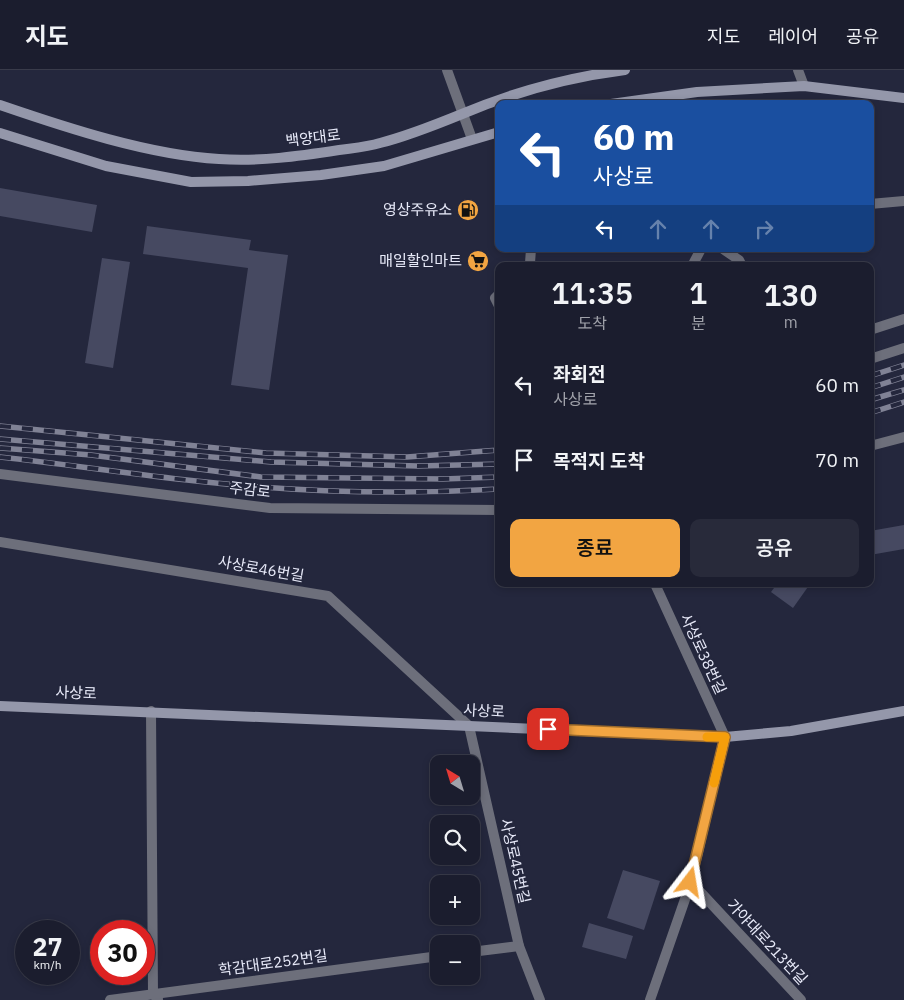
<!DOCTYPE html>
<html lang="ko">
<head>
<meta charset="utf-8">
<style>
	body { margin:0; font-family:"IBM Plex Sans","Noto Sans KR",sans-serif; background:#282a3a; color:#f1f3f6; height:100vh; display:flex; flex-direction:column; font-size:19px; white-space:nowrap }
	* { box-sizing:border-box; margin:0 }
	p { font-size:16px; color:#a0a2aa }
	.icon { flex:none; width:28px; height:28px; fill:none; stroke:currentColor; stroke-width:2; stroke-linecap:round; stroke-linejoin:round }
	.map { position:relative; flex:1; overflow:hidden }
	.details { position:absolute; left:495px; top:192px; width:379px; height:325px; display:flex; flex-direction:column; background:#1b1d2e; border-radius:10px; box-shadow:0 2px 8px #0003,0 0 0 1px #393b4a }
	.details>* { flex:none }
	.banner { position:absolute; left:495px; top:30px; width:379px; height:152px; border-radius:10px; box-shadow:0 2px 8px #0003,0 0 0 1px #393b4a; background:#1a4fa0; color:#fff; overflow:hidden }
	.needle { width:32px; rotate:322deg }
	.controls { position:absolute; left:430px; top:685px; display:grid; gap:10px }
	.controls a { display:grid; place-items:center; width:50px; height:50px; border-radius:10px; background:#1b1d2e; box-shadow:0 2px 8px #0003,0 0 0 1px #393b4a; font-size:25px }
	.speed { position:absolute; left:15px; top:850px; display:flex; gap:10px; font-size:25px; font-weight:700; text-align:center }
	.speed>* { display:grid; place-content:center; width:65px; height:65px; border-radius:50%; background:#1b1d2e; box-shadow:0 2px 8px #0003,0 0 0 1px #393b4a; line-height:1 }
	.speed small { font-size:12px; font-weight:400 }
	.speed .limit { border:8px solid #d22; background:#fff; color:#111 }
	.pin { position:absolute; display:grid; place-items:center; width:42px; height:42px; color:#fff; margin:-21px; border-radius:10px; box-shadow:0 2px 8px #0006 }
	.me { position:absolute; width:55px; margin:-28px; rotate:14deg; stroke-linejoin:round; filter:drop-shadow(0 0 4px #0008) }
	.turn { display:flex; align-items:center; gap:18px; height:105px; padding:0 15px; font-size:22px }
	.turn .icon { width:65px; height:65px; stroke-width:2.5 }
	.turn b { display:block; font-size:35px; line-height:42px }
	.lanes { display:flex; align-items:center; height:48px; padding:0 15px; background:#0003; justify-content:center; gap:25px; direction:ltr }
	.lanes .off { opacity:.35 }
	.eta { display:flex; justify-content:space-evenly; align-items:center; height:85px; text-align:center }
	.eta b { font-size:30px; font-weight:600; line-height:35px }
	.primary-button { display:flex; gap:10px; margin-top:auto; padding:10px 15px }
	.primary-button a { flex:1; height:58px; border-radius:10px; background:#f2a542; color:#111; font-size:20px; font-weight:600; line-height:58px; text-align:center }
	.primary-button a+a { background:#282a3a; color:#f1f3f6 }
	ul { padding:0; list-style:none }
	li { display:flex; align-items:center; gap:15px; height:75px; padding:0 15px }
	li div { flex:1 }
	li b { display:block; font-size:19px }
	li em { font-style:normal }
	header { display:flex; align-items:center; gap:30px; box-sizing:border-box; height:70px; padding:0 25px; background:#1b1d2e; border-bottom:1px solid #393b4a }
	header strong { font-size:24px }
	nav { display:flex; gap:28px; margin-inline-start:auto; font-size:18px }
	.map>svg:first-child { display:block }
	.building { fill:#464961 }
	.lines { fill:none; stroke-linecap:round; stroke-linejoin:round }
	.minor { stroke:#6d6f7b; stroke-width:10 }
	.tertiary { stroke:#6d6f7b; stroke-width:10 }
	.secondary { stroke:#9497aa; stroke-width:10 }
	.rail-casing { stroke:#808295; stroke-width:5.5 }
	.rail { stroke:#24273d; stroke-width:4; stroke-dasharray:11; stroke-linecap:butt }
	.route-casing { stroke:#9d6b2b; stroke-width:12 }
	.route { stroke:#f2a542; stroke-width:9 }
	.slow { stroke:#f59e0b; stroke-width:9 }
	.labels { text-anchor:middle; stroke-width:4; stroke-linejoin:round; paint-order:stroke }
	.street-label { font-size:15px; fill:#e7e9f8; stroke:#24273d }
	.poi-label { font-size:15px; fill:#e7e9f8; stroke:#24273d; text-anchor:end }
</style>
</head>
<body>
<header>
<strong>지도</strong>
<nav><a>지도</a><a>레이어</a><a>공유</a></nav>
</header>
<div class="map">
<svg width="904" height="930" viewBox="0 0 904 930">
	<rect width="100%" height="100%" fill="#24273d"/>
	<g class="building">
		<path d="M0,118l97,17 -5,27 -92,-16z"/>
		<path d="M147,156l104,14 -2,10 39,5 -19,135 -38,-5 17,-117 -105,-14z"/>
		<path d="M102,188l28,4 -17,106 -28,-5z"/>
		<path d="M904,455v24l-34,6v-24z"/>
		<path d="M777,514h33l-17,24 -22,-16z"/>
		<path d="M623,800l37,11 -16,49 -37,-12z"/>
		<path d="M589,853l44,13 -7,23 -44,-12z"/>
	</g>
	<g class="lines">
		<g class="minor">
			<path d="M447,0l25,69"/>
			<path d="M798,0l6,16"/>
			<path d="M870,134l34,-3"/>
			<path d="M723,179l16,11 3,6"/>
			<path d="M527,196l3,-3 1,-14"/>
			<path d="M692,196l9,-17"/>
			<path d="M499,224l-4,4 4,8"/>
			<path d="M870,260l34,-11"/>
			<path d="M870,289l34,-11"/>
			<path d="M0,472l328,54 141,130 50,220 21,54"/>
			<path d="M151,641l2,283 5,5"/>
			<path d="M691,812l110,118"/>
			<path d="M471,882l48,-6"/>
			<path d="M110,930l329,-44"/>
			<path d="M650,930l41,-118 34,-145 -70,-153"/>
		</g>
		<g class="tertiary">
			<path d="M870,376l34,-9"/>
			<path d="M0,404l270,34 229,2"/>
		</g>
		<g class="secondary">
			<path d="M611,34l86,-12 107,-6 100,12"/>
			<path d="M0,35c67,23 149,50 219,54 40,3 81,-3 120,-9 14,-2 28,-3 41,-7 28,-7 55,-18 82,-29 52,-22 108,-37 163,-44"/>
			<path d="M0,63l106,33 85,16 57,-1 73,-6 63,-9 115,-34"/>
			<path d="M0,636l725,31 66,-6 113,-20"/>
		</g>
		<g class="rail-casing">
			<g id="rail">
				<path d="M870,306l34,-11"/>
				<path d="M870,318l34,-11"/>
				<path d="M870,330l34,-10"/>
				<path d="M870,343l34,-11"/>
				<path d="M0,356l266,27 141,4 92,-7"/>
				<path d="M0,369l271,23 147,4 81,-2"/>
				<path d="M0,378l91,7 170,22 182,2 56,-2"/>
				<path d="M0,387c65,7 130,17 196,24 100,11 202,14 303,8"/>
			</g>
		</g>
		<use href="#rail" class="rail"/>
	</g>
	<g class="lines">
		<g class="route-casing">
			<path id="route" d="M548,659l177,8 -35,145"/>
		</g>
		<use href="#route" class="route"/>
		<path class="slow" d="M707,667h18l-11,46"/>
	</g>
	<defs>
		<g id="fuel-disc" transform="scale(1.125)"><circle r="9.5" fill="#f2a542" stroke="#24273d"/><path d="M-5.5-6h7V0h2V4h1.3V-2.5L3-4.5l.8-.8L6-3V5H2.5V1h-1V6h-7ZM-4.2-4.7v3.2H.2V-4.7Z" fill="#111"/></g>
		<g id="supermarket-disc" transform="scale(1.125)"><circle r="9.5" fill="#f2a542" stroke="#24273d"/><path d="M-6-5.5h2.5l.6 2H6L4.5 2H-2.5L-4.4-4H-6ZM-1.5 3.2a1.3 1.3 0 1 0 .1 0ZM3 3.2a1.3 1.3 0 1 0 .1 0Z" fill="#111"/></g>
	</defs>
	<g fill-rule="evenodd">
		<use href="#fuel-disc" x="468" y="140"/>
		<use href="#supermarket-disc" x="478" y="191"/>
	</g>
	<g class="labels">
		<g class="street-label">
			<text transform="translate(313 68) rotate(-7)" y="5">백양대로</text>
			<text transform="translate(250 420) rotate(7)" y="5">주감로</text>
			<text transform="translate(261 499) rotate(10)" y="5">사상로46번길</text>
			<text transform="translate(703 584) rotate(65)" y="5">사상로38번길</text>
			<text transform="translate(76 623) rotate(2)" y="5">사상로</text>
			<text transform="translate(484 641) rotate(3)" y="5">사상로</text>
			<text transform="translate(515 791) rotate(77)" y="5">사상로45번길</text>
			<text transform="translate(767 872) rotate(47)" y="5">가야대로213번길</text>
			<text transform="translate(273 893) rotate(-8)" y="5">학감대로252번길</text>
		</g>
		<g class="poi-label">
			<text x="452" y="145">영상주유소</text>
			<text x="462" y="196">매일할인마트</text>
		</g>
	</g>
</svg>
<div class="controls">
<a><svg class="needle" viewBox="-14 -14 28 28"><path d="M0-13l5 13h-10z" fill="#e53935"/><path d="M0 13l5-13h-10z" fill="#a0a2aa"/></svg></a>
<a><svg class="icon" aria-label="search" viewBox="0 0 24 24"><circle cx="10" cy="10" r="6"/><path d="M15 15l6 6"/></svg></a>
<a>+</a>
<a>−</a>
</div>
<div class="speed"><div>27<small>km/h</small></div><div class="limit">30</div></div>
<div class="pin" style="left:548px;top:659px;background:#d93025"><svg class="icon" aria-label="arrive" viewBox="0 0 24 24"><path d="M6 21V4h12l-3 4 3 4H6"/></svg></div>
<svg class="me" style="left:690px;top:812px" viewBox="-20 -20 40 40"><path d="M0-17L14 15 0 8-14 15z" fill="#f2a542" stroke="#fff" stroke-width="4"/></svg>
<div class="banner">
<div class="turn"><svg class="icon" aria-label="left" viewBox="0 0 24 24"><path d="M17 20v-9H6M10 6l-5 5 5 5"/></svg><div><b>60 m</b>사상로</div></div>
<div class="lanes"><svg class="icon" aria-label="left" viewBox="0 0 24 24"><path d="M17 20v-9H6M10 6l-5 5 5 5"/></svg><svg class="icon off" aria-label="ahead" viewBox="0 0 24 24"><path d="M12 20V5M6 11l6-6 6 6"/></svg><svg class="icon off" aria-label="ahead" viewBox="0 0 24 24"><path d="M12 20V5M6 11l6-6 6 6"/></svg><svg class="icon off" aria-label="right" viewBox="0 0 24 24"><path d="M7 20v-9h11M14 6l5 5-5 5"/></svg></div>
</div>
<section class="details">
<div class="eta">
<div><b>11:35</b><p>도착</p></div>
<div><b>1</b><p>분</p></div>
<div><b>130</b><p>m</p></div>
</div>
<ul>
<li><svg class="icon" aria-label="left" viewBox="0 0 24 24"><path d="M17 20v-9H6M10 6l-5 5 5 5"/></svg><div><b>좌회전</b><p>사상로</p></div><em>60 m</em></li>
<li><svg class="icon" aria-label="arrive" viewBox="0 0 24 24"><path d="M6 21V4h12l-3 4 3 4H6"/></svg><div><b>목적지 도착</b></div><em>70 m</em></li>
</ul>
<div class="primary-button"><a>종료</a><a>공유</a></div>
</section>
</div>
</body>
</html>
